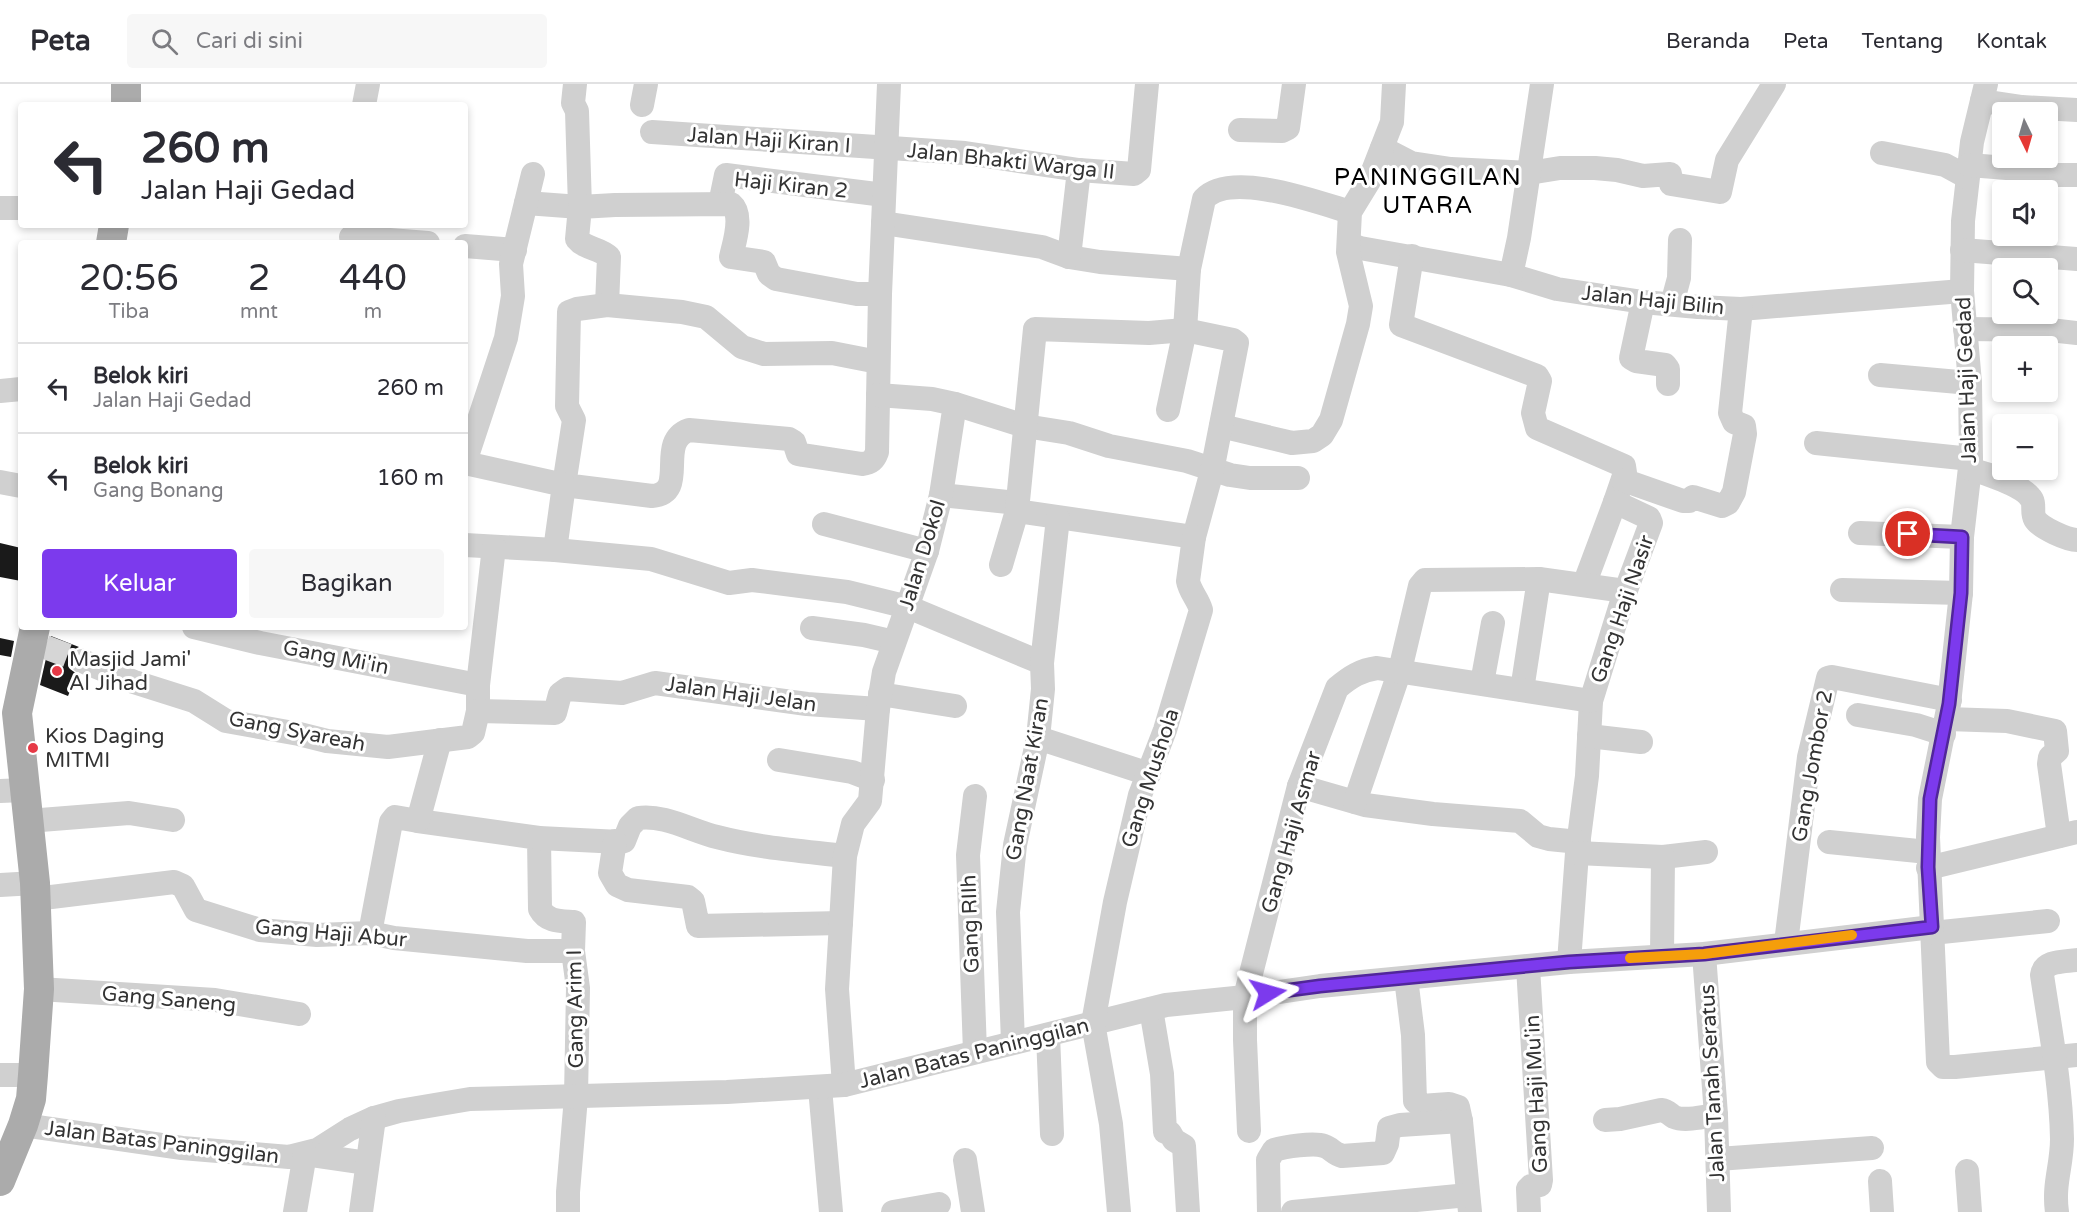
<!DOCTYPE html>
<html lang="id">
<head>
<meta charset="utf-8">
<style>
	body { margin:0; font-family:"Varela Round",sans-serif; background:#f7f7f7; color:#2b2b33; height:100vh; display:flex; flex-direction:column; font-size:22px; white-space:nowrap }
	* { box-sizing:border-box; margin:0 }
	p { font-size:20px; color:#7c7c81 }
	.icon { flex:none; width:33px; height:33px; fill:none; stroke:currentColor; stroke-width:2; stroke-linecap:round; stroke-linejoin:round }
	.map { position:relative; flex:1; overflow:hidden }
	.details { position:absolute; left:18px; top:156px; width:450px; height:390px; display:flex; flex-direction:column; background:#fff; border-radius:6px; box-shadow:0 3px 9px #0003 }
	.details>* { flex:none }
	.banner { position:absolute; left:18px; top:18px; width:450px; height:126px; border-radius:6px; box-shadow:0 3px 9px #0003; background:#fff; color:#2b2b33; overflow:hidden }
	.needle { width:39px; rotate:175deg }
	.controls { position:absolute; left:1992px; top:18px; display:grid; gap:12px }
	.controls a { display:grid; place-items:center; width:66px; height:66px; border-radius:6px; background:#fff; box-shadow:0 3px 9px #0003; font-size:30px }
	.pin { position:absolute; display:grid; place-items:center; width:51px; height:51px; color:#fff; margin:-26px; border:3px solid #fff; border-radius:50%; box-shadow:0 2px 6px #0007 }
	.me { position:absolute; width:66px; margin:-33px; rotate:82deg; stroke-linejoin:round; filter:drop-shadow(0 0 4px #0008) }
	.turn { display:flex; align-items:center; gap:21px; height:126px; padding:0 24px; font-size:27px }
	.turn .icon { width:78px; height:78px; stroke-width:2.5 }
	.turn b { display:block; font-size:42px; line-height:51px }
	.eta { display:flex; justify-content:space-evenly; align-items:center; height:102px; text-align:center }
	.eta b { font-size:36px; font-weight:600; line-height:42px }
	.cta { display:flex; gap:12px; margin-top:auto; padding:12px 24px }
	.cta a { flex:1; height:69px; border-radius:6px; background:#7c3aed; color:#fff; font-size:24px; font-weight:600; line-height:69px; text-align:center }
	.cta a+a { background:#f7f7f7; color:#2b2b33 }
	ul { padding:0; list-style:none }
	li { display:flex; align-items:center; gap:18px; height:90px; padding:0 24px; border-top:2px solid #e1e1e2 }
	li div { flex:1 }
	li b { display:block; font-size:22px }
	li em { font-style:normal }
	header { display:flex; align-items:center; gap:36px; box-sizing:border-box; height:84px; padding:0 30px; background:#fff; border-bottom:2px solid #e1e1e2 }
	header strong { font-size:28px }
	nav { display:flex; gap:33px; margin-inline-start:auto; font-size:21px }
	.search { width:420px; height:54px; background:#f7f7f7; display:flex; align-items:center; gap:15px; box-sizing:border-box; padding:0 21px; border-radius:6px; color:#7c7c81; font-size:22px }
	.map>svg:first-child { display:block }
	.building { fill:#1a1a1a }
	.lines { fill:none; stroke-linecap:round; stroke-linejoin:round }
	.minor-tunnel { stroke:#d6d6d6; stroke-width:24; stroke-dasharray:24 12; stroke-linecap:butt }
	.minor { stroke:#d0d0d0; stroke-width:24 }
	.major { stroke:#ababab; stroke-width:30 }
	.route-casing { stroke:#51269a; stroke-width:15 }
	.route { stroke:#7c3aed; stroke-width:10 }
	.slow { stroke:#f59e0b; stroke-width:10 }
	.poi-dot { fill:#e63946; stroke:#fff; stroke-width:2 }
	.labels { text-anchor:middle; stroke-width:6; stroke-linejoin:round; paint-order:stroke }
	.street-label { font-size:21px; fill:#333; stroke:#fff }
	.poi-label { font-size:21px; fill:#333; stroke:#fff; text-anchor:start }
	.quarter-label { font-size:24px; letter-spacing:1.5px; fill:#000; stroke:#fff }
</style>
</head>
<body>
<header>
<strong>Peta</strong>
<div class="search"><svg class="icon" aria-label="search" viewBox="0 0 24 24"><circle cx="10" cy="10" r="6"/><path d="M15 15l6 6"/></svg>Cari di sini</div>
<nav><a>Beranda</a><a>Peta</a><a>Tentang</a><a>Kontak</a></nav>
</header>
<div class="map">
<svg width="2077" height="1128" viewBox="0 0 2077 1128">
	<rect width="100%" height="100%" fill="#fff"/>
	<g class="building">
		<path d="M0,459l21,5v33l-21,-4z"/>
		<path d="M51,552l28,11 -6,3 -4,6 -1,8 2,5 7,5 -9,22 -28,-11z"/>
		<path d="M0,554l14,3 -3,16 -11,-2z"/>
	</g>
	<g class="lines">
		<path class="minor-tunnel" d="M45,563l37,14"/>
		<g class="minor">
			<path d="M1986,0l-14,58 -9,79 -1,70 8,92 1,76 -9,78 -1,56 -12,111 -19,95 -2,38 10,225 5,5h12l122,-12"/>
			<path d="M1982,17l40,6 55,3"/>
			<path d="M364,21l4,-21"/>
			<path d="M642,21l4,-21"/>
			<path d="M1240,46l42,1 6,-3 6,-44"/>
			<path d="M652,48l313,21 114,17 55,4 5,-4 8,-86"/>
			<path d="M1382,64l29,15 40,6 78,4 31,-5h35l22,2 26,6 27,-2 1,10 49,8 7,-32 47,-76"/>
			<path d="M1882,69l63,12 22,12"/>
			<path d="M1969,81l38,3 45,7h25"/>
			<path d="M526,119l54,4 -3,-96 -4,-8 2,-19"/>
			<path d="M720,120l6,-29 158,20"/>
			<path d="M0,124h21"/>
			<path d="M883,139l159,24 27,10 31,5 89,7"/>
			<path d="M351,153l77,6"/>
			<path d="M1349,160l11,4 151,27 46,14 86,13 55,5 43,2 221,-18"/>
			<path d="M465,162l50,4"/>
			<path d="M1962,166l115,9"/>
			<path d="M1412,172l-11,69 136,51 3,5 -7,32 4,15 87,38 1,7 -10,29 34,16 2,5 -28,75 -32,103 -4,75 -10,77 -8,109"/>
			<path d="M1069,173l10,-87"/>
			<path d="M1511,191l8,-37 23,-154"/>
			<path d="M1643,218l-12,56 5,3 29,4 3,4v15"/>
			<path d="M1672,220l7,-26 1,-38"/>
			<path d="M607,221l2,-48c-9,-9 -24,-8 -32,-18l3,-32 35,-2 116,-1c13,11 3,39 0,53l33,5 5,12 7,5 81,15h23"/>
			<path d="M1965,245l85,1 27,3"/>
			<path d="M878,278l-46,-9 -68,1 -22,-7 -36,-30 -24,-5 -75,-7 -30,4 -8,3 -2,94 7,14 -10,65 88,11c38,-3 3,-54 37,-66l100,9 5,3 4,12 5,1 59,9c9,-1 12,-4 15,-12l3,-158 9,-210"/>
			<path d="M1880,291l90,8"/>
			<path d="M0,307l21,-2"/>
			<path d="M955,320l70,22 44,7 40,13 78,15 43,14 20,3h48"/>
			<path d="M1168,326l17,-80 4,-61 15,-70c26,-29 113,3 146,13"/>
			<path d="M1221,342l71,17 21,-2 9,-6 9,-15 27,-96 3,-18 -13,-54 2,-40 19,-31 23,-59 2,-38"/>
			<path d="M1816,359l155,16"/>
			<path d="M465,378l41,-124 7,-42 -2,-32 22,-90"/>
			<path d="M465,379l99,22 -9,65"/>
			<path d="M1970,385c15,4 51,16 60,28 6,6 1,15 5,22 5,9 33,21 42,21"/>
			<path d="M1623,396l60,21h6l4,-4 29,9 6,-3 6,-11 11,-58 -1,-8 -10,-4 -4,-9 11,-104"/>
			<path d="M0,398l21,4"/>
			<path d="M941,411l77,8"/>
			<path d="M824,440l103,27"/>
			<path d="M1860,449l102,4"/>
			<path d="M465,461l90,5 96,9 78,24 23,-3 95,12 61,15 134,56"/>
			<path d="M1001,481l16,-54 18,-182 114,4 36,-3 48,10 4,3 -25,128 -18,66 -177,-26"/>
			<path d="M1584,501l31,-83"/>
			<path d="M1842,506l119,3"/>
			<path d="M194,543l66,16 218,42"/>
			<path d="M812,544l52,7 30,7"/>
			<path d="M82,577l52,21 60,19 32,20 73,13 28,7 61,6 80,-10 5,-4 5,-22v-26l16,-138"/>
			<path d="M1482,599l11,-60"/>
			<path d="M1522,606l17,-111"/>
			<path d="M880,610l75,12"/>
			<path d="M478,627l77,2 5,-19 7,-5 55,4 33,-10 152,21 71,5"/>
			<path d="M1858,631l58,10 28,9"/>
			<path d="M1947,635l60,2 48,10 2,20 -7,6 -1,7 10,72"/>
			<path d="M1589,652l52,6"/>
			<path d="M1038,654l111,36"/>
			<path d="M779,676l73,12 21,8"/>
			<path d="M1299,702l66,19 68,9 87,7 18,15 11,3 30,3"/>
			<path d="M0,707l24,-1"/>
			<path d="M975,712l-7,59 7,197"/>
			<path d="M1355,718l45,-132 20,-84 5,-6 114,-1 86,12"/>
			<path d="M28,737l101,-8 44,7"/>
			<path d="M418,737l121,17 1,71c7,13 20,12 34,13l-1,29 5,37 -2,109 -8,95v20"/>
			<path d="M539,754l81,4 4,-1 6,-15 8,-8c26,-4 54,13 79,19 42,11 86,14 128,19"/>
			<path d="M615,757l-5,32 7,12 11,5 60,7 5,4 5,25 143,-3"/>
			<path d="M1829,758l99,10"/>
			<path d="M1577,769l86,4 43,-5"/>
			<path d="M1928,784l149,-36"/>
			<path d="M0,801l35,-2"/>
			<path d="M35,815l139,-17 9,4 13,24 64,20 57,5 53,-2 24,5 133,13h46"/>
			<path d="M370,849l21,-111 4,-5 23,4 22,-81"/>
			<path d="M1932,849l116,-12"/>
			<path d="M1786,859l23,-186 19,-79 4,-1 118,23"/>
			<path d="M1704,870l12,161 3,97"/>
			<path d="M1662,872l1,-99"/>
			<path d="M1528,883l13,213 -1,5 -9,1 -3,3 1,23"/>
			<path d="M1406,894l7,57 2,66 6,5 28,-2 9,3 3,14 9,91"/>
			<path d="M39,905l176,11 84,14"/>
			<path d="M1151,925l11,65 3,58 5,1 4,7 10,6 4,66"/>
			<path d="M1048,951l4,99"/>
			<path d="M1013,958l-5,-130 7,-67 23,-107 5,-49 -1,-26 16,-145"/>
			<path d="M0,991h33"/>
			<path d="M844,1001l-7,-96 8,-133 8,-32 17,-23 8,-92 6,-37 43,-121 14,-56 14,-91 -23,-5 -54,-4"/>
			<path d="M820,1004l11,124"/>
			<path d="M1605,1036l15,-1 41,-9c7,1 8,4 13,7 12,5 30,-1 42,-2"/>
			<path d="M23,1041l159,23 107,9 28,-7 33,-21 24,-11 25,-7 71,-12 257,-7 117,-7 322,-80 79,-8 75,-11 249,-24 135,-8 228,-27"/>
			<path d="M1249,1047l-4,-91v-43l54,-211 38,-98c13,-11 24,-18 40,-20l214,33"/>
			<path d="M305,1070l62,9"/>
			<path d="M1718,1075l154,-11"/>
			<path d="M965,1076l8,52"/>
			<path d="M1967,1087l3,41"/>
			<path d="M1880,1097l2,31"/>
			<path d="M295,1128l10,-58"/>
			<path d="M361,1128l13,-94"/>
			<path d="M893,1128l46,-8"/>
			<path d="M1119,1128l-8,-88 -18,-101 22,-121 25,-107 25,-65 36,-120c-3,-11 -11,-18 -13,-29l6,-44"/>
			<path d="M1269,1128l-1,-52 6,-10c10,-3 40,-8 50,-4 7,2 10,8 18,10l41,-3 4,-9 2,-16 11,-3 61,-4"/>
			<path d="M1293,1128l175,-17"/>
			<path d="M2057,1128c-4,-28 5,-46 5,-73 -1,-54 -12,-110 -20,-164 2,-15 23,-13 35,-15"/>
		</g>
		<g class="major">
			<path d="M126,21v-21"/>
			<path d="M111,159l3,-18"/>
			<path d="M0,1097l23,-56 8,-26 2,-24 6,-86 -4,-106 -18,-170 18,-86"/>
		</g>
	</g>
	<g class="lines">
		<g class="route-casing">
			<path id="route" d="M1268,909l52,-7 249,-24 135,-8 228,-27 -4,-60 2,-68 19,-95 12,-111 1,-56 -54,-3"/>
		</g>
		<use href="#route" class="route"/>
		<path class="slow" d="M1630,874l74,-4 148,-19"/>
	</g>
	<g class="poi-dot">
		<circle cx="57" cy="587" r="6"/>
		<circle cx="33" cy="664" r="6"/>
	</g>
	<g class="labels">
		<g class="street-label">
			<text transform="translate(769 56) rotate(4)" y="7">Jalan Haji Kiran I</text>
			<text transform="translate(1011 77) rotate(6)" y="7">Jalan Bhakti Warga II</text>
			<text transform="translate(791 101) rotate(6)" y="7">Haji Kiran 2</text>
			<text transform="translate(1653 216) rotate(6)" y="7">Jalan Haji Bilin</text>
			<text transform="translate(1966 296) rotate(-92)" y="7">Jalan Haji Gedad</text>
			<text transform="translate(922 471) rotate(-73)" y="7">Jalan Dokol</text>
			<text transform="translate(1622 525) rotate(-71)" y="7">Gang Haji Nasir</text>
			<text transform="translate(336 573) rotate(11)" y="7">Gang Mi'in</text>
			<text transform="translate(741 610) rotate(8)" y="7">Jalan Haji Jelan</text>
			<text transform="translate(297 647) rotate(11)" y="7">Gang Syareah</text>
			<text transform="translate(1812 682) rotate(-80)" y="7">Gang Jombor 2</text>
			<text transform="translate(1150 694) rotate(-72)" y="7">Gang Mushola</text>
			<text transform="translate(1027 695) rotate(-80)" y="7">Gang Naat Kiran</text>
			<text transform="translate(1291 748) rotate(-74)" y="7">Gang Haji Asmar</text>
			<text transform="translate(970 840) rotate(-92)" y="7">Gang RIIh</text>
			<text transform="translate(331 849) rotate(5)" y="7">Gang Haji Abur</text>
			<text transform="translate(169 915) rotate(5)" y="7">Gang Saneng</text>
			<text transform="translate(575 925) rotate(-91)" y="7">Gang Arim I</text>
			<text transform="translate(974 969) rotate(-14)" y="7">Jalan Batas Paninggilan</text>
			<text transform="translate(1712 999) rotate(-93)" y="7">Jalan Tanah Seratus</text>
			<text transform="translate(1536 1010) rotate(-93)" y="7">Gang Haji Mu'in</text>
			<text transform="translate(162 1058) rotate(7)" y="7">Jalan Batas Paninggilan</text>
		</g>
		<g class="poi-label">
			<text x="69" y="582">Masjid Jami'<tspan x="69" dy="24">Al Jihad</tspan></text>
			<text x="45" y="659">Kios Daging<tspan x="45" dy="24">MITMI</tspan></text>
		</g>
		<g class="quarter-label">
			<text x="1428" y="101">PANINGGILAN<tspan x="1428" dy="28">UTARA</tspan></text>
		</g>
	</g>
</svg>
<div class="controls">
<a><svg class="needle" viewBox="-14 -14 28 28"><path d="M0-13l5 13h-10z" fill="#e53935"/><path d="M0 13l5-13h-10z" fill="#7c7c81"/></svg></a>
<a><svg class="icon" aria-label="sound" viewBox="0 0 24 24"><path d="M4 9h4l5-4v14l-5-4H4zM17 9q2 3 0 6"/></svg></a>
<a><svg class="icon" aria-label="search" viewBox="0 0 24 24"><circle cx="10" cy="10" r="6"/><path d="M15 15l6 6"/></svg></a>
<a>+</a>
<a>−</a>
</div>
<div class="pin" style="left:1908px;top:450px;background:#d93025"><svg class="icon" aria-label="arrive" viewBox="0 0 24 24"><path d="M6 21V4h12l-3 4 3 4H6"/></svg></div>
<svg class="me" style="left:1268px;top:909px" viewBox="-20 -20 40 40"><path d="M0-17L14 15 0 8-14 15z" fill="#7c3aed" stroke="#fff" stroke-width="4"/></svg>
<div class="banner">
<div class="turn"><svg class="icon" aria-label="left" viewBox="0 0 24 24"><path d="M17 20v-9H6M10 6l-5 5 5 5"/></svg><div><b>260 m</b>Jalan Haji Gedad</div></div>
</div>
<section class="details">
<div class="eta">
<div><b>20:56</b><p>Tiba</p></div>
<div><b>2</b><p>mnt</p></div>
<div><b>440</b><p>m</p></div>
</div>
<ul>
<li><svg class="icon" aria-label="left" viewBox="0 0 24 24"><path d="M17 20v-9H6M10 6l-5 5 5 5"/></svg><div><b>Belok kiri</b><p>Jalan Haji Gedad</p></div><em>260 m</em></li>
<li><svg class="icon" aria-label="left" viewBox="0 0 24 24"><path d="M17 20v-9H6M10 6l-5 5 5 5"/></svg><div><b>Belok kiri</b><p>Gang Bonang</p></div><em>160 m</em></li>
</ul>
<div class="cta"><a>Keluar</a><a>Bagikan</a></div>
</section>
</div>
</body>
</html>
